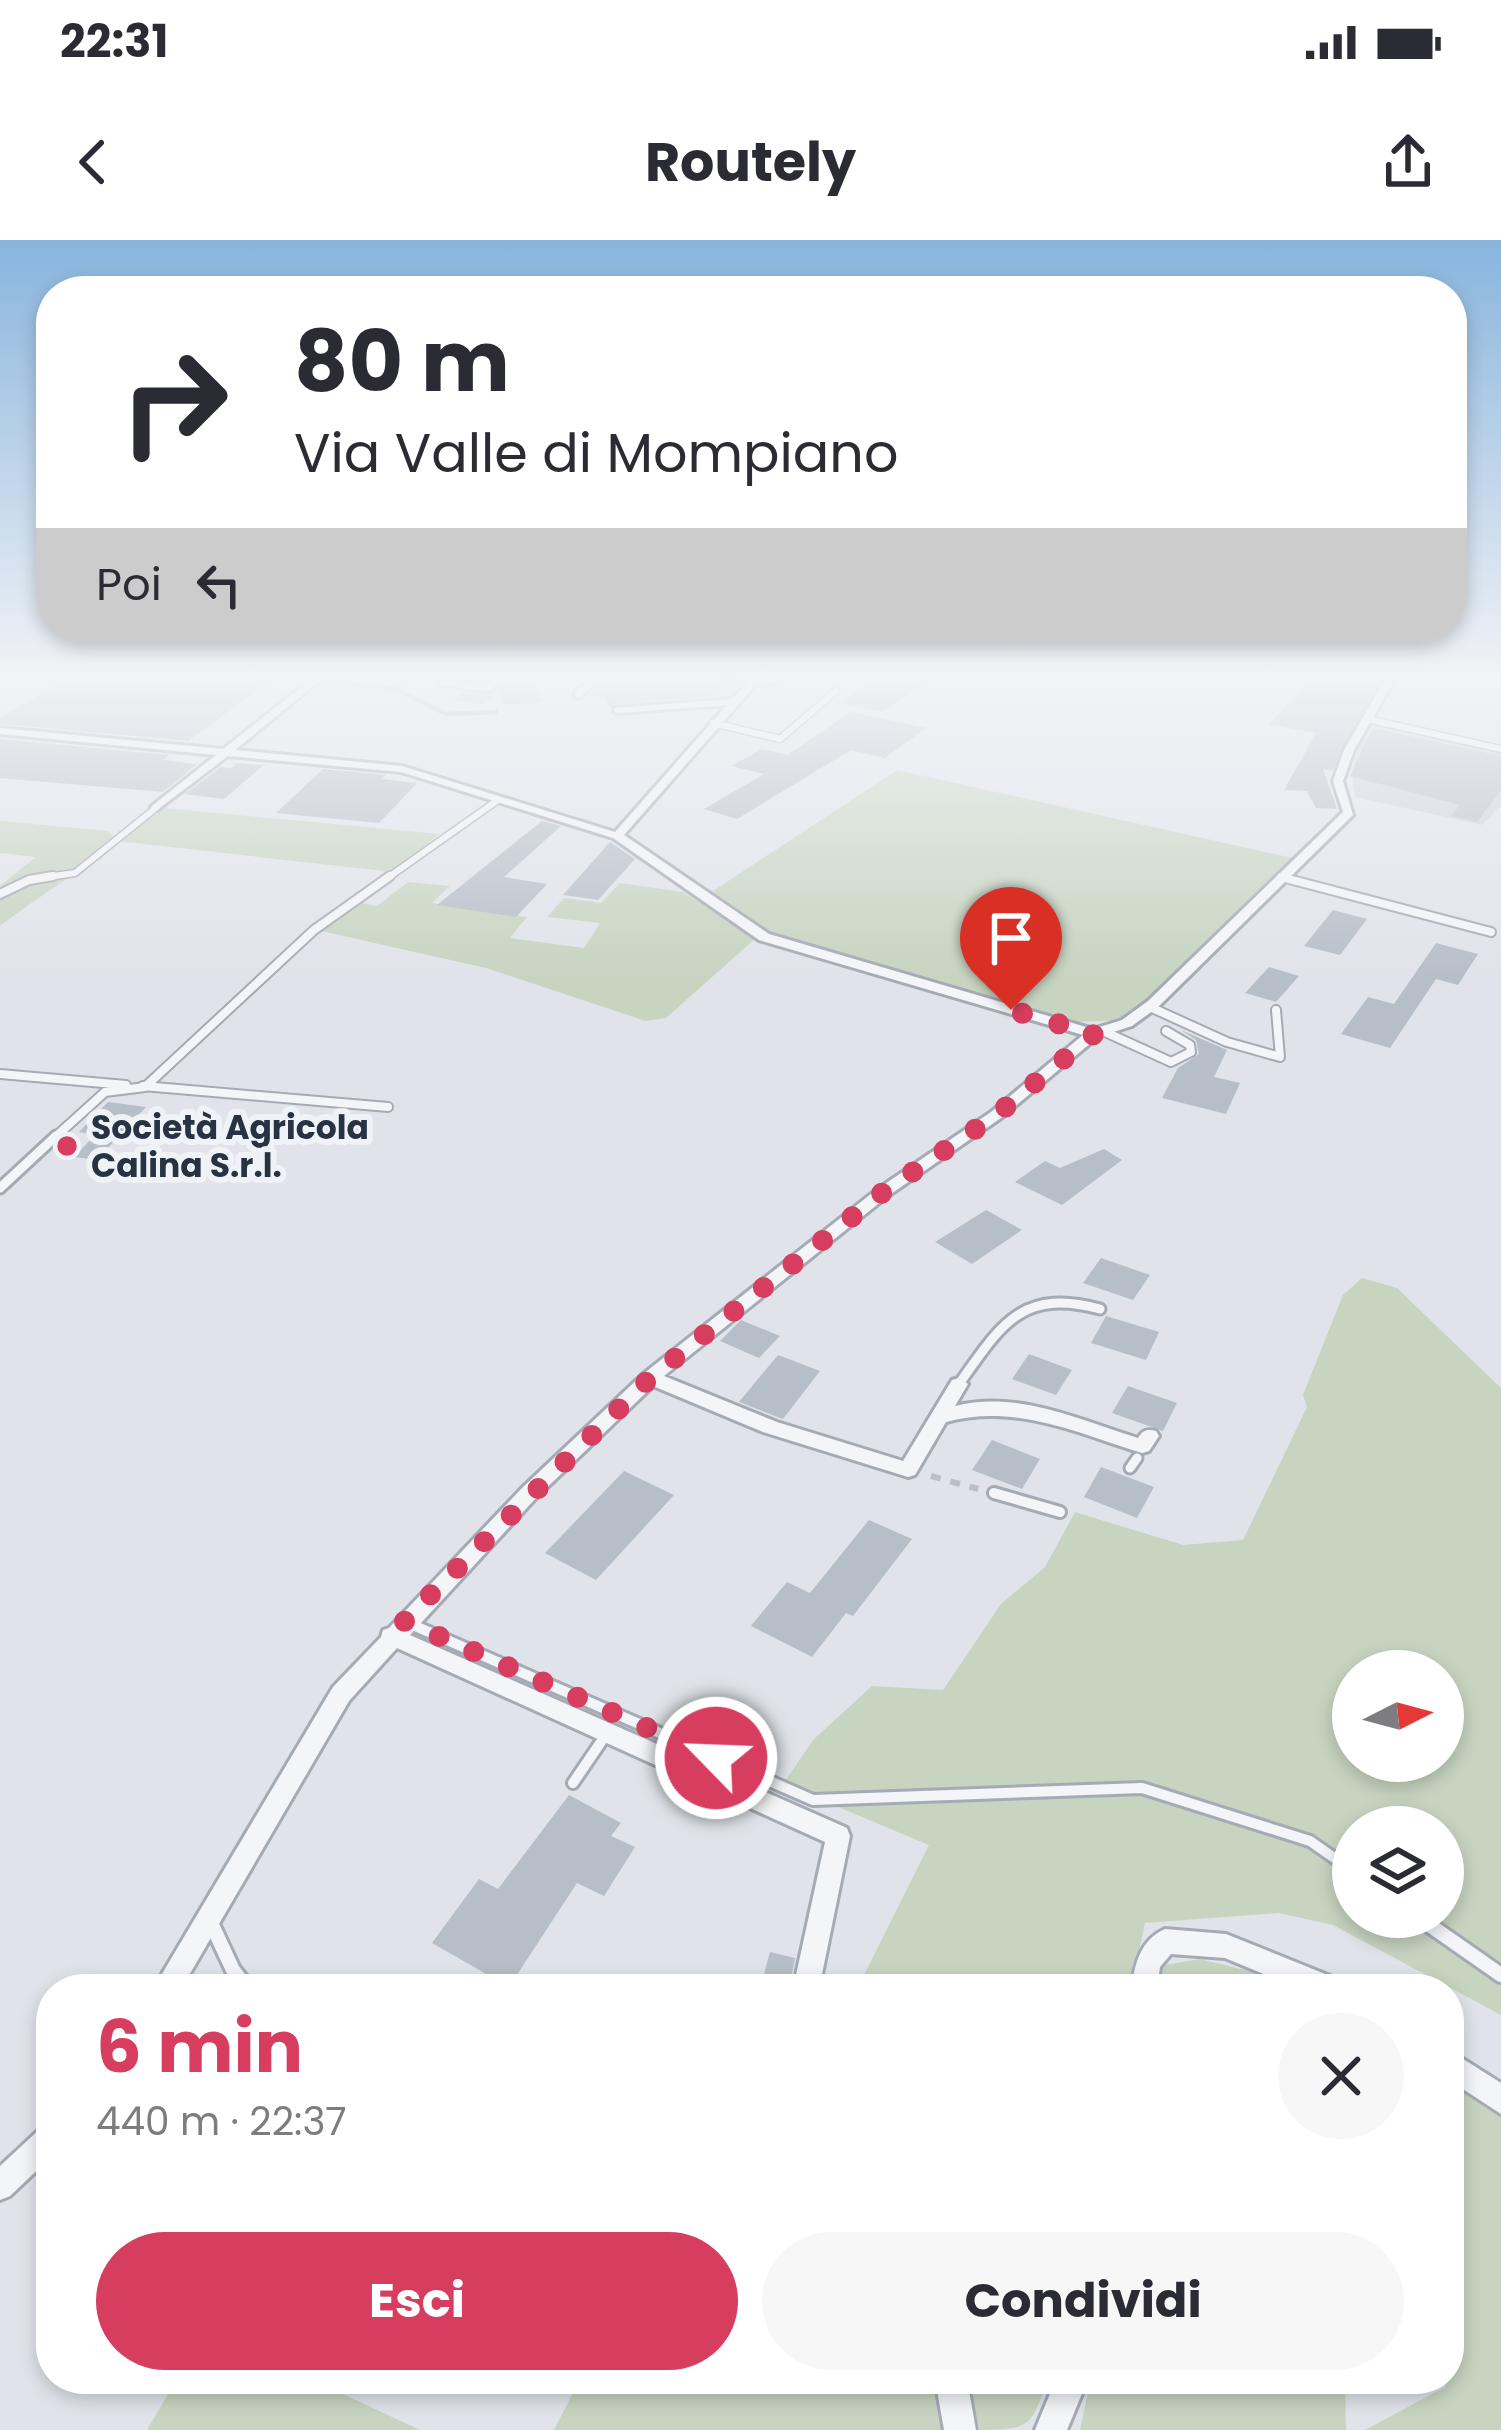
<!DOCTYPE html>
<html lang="it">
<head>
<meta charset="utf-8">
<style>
	body { margin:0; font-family:Poppins,sans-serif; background:#f7f7f7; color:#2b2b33; height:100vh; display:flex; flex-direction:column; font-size:45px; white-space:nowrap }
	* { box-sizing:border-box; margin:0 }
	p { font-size:39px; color:#7c7c81 }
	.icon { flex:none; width:66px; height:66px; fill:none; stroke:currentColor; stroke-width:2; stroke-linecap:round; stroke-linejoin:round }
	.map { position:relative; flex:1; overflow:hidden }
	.side { position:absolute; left:36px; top:1734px; width:1428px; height:420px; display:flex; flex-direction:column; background:#fff; border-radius:48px; box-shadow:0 6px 18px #0003 }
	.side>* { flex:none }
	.banner { position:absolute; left:36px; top:36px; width:1431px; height:366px; border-radius:48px; box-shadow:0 6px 18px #0003; background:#fff; color:#2b2b33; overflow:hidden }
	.needle { width:78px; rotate:84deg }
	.tools { position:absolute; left:1332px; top:1410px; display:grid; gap:24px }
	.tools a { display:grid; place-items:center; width:132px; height:132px; border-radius:50%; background:#fff; box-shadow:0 6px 18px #0003; font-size:60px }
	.pin { position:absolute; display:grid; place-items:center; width:102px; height:102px; color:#fff; margin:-123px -51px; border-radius:50% 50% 50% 0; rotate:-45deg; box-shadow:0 0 12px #0007 }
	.pin .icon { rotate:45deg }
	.me { position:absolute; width:132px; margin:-66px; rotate:294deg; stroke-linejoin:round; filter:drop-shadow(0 0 9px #0008) }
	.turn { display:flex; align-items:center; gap:42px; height:252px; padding:0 60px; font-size:54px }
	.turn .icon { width:156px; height:156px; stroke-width:2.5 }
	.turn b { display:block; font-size:84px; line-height:102px }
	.then { display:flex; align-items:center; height:114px; padding:0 60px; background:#0003; gap:24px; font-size:45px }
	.round { display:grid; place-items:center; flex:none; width:126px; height:126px; border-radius:63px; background:#f7f7f7 }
	.headline { display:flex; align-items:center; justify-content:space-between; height:204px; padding:0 60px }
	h1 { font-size:72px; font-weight:700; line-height:90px; color:#d73d5e }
	.primary-button { display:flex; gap:24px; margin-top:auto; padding:24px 60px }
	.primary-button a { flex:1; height:138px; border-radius:72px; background:#d73d5e; color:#fff; font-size:48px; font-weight:700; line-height:138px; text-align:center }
	.primary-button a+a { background:#f7f7f7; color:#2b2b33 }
	.status { display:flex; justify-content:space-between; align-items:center; height:84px; padding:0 60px; background:#fff; direction:ltr }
	.status svg { height:33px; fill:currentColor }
	header { display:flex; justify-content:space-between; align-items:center; height:156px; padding:0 60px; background:#fff; font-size:54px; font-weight:700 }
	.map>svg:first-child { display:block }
	.built { fill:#cdd3dc }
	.green { fill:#c7d4c0; fill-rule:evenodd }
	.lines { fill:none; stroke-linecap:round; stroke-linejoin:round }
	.stream { stroke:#98b5cc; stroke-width:4.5 }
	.building { fill:#b6bec7 }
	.service-far4-casing { stroke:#a5abb4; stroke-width:9 }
	.service-far3-casing { stroke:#a5abb4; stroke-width:12 }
	.service-far2-casing { stroke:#a5abb4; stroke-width:15 }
	.service-far1-casing { stroke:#a5abb4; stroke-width:16 }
	.service-casing { stroke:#a5abb4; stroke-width:20 }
	.minor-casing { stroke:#a5abb4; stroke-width:6 }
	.path { stroke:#babfc5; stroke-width:6; stroke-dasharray:10 10; stroke-linecap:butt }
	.service-far4 { stroke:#f3f5f8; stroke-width:6 }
	.service-far3 { stroke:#f3f5f8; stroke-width:8 }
	.service-far2 { stroke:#f3f5f8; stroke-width:9 }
	.service-far1 { stroke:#f3f5f8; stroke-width:10 }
	.service { stroke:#f3f5f8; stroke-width:14 }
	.minor { fill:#f3f5f8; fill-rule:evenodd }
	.route { stroke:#d73d5e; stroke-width:21; stroke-dasharray:0 37.8 }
	.poi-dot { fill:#d73d5e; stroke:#eff3f7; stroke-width:4.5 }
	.labels { text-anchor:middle; stroke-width:12; stroke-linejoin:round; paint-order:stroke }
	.poi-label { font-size:33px; font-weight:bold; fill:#273342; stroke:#eff3f7; text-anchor:start }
</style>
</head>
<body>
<div class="status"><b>22:31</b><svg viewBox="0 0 49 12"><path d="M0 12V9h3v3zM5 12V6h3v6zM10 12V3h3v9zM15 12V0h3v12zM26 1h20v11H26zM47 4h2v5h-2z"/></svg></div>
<header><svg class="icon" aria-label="back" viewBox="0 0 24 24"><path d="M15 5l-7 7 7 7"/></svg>Routely<svg class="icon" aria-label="share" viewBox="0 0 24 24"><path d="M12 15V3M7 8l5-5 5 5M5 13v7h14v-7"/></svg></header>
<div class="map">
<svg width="1501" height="2190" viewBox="0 0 1501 2190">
	<rect width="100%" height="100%" fill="#e0e4ea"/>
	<path class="built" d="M1376,479l125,28v58l-19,20 -127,-28 -3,-21 5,-29z"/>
	<g class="green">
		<path d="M897,530l395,88 -146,143 -23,19 -47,2 -300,-86 -66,-43z"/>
		<path d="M164,568l275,26 -46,38 -276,-31c-38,32 -78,55 -117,85v-40l36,-29 -36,-4v-32l108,10 10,10z"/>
		<path d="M408,642l42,4 -18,17 95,14 -17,21 74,10 16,-25 -53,-6 17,-19 37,5 19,-20 63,9 73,46 -90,80 -20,3 -160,-53 -169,-38 40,-28 20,4z"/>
		<path d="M1362,1038l35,10 104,100v627l-168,-90 -54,-12 -134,10 -14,66h-274l72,-144 -146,-61 31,-45 58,-53 71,4 58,-86 44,-37 30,-55 108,33 60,-5 64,-133 -4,-12 40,-100zM1353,1431h90v90h-90zM1353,1587h90v90h-90z"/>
		<path d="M1199,1719l71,17 33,13h-146l3,-23z"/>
		<path d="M1449,1838l52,34v318h-136l80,-43 18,-39 -14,-139z"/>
		<path d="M177,2139h134l109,51h-273z"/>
		<path d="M580,2139h361l6,51h-393z"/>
		<path d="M968,2139h79c-14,47 -18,51 -67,51z"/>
		<path d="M1091,2139h254l1,51h-266z"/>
	</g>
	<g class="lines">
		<g class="stream">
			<path d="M327,441l68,8 51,25 50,-2"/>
			<path d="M763,448l35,-14"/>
		</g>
	</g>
	<g class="building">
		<path d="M76,434l132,9v-9h71l-91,67 -188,-17v-6z"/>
		<path d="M610,434h34l-6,7 6,7 9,-2 11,-11 65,7 -12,14 -103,8 -4,4 -5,-11 -15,-2z"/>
		<path d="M883,434h56l-56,38 -45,-9z"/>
		<path d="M1318,434h65l-51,97 -9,-2 14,40 -21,-1 -9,-17 -23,-1 32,-57 -47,-9z"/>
		<path d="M515,437l16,2 10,23 -36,3 -6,-15 -15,14 -31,-4 10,-8 28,4z"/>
		<path d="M851,472l75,16 -41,30 -34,-8 -114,69 -33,-10 60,-35 -33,-8 31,-17 25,6z"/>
		<path d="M1372,488l129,28v34l-24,32 -26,-6 9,-11 -110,-29z"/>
		<path d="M0,499l169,16 -6,5 34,4 -34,28 -163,-14z"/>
		<path d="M237,523l27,2 -40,34 -39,-5 36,-27 10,1z"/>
		<path d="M323,529l63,6 -4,4 35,4 -38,40 -103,-10z"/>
		<path d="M542,581l19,5 -57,51 43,7 -31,33 -79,-12z"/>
		<path d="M610,602l25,17 -37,41 -35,-5z"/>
		<path d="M1333,670l34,9 -27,36 -36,-9z"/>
		<path d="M1436,703l42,11 -20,31 -22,-6 -46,69 -49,-14 27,-37 26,7z"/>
		<path d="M1269,727l30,9 -23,26 -31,-9z"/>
		<path d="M1181,790l46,20 -13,27 26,6 -14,31 -64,-16 16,-30 21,-14 -3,-14z"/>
		<path d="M108,862l38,5 -49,53 -23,-3 21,-22 -16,-3z"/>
		<path d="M1104,909l18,11 -60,45 -47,-23 30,-21 15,7z"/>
		<path d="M986,970l36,20 -50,34 -37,-22z"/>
		<path d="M1101,1018l49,17 -17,25 -50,-17z"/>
		<path d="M1106,1076l53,16 -13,28 -55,-17z"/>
		<path d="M741,1080l39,16 -21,22 -39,-17z"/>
		<path d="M1029,1114l43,16 -16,25 -44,-16z"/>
		<path d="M778,1115l42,16 -37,48 -44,-17z"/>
		<path d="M1128,1146l49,17 -14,28 -51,-18z"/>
		<path d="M992,1200l48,19 -18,30 -50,-19z"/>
		<path d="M1101,1227l53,20 -17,31 -53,-21z"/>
		<path d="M624,1231l50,24 -78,85 -51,-27z"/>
		<path d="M869,1280l43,19 -59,77 -7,-3 -34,44 -61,-31 36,-44 23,11z"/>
		<path d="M569,1555l52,28 -10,13 24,11 -31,49 -27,-13 -68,104 -77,-44 47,-64 19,10z"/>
		<path d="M770,1712l25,6 -6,31h-29z"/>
	</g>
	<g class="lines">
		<g class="service-far4-casing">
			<g id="service-far4">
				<path d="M1367,479l134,30"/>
				<path d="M713,483l67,16 56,-48"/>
				<path d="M1281,637l9,2"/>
				<path d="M34,639l41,-6 82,-66"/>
				<path d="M386,639l112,-79"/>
			</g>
		</g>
		<g class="service-far3-casing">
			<g id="service-far3">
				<path d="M1281,637l210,55"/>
				<path d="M0,654l29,-14 24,-4"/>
				<path d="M1150,767l77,35 53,15 -4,-47"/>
				<path d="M1103,791l68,31 20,-10 -1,-7 -24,-14"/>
				<path d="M0,834l126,11"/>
				<path d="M143,846l245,21"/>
				<path d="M53,899l52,-47 40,-5 169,-157 76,-54"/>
			</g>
		</g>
		<g class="service-far2-casing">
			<g id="service-far2">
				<path d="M0,948l56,-52"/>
				<path d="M959,1144c42,-59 62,-96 141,-75"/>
				<path d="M1130,1228l7,-10"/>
			</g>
		</g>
		<g class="service-far1-casing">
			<g id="service-far1">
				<path d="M994,1253l66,19"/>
				<path d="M406,1382l407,178 329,-12 168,53 43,30"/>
				<path d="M573,1543l32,-47"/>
			</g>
		</g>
		<g class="service-casing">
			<g id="service">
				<path d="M1418,1677l83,58"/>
				<path d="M212,1685l21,45 15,19"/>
			</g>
		</g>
		<g class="minor-casing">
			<g id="minor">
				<path d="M318,434h10l-93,76 167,16 213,66 112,-127 -109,8 -4,-1v-4l118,-9 18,-19 -30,-3 -5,-3h50l-141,161 145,99 324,95 29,-9 26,-19 195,-189 -10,-31 11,-31 44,-76h10l-44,76 -11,31 10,34 -195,192 -26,19 -34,11 -97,81 -113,78 -224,180 113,46 126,39 49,-81 7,-2 9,6 -13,22c62,-16 125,14 183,32 5,-8 9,-9 18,-7l3,5 -10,15 -7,2c-65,-20 -127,-50 -196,-31l-31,53 -7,2 -145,-45 -110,-46 -117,112 -126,137 437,193 3,8 -31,153h-26l32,-147 -428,-194 -48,53 -168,288h-28l180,-302 48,-50 2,-7 6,-2 133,-140 121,-114 233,-184 115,-78 92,-77 -324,-95 -146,-102 -212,-66 -173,-16 -71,54 -6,-3 2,-2 63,-50 -216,-21v-6l223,21z"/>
				<path d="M404,434h12l-11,6 -5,-3z"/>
				<path d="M502,434h10l-24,18 -49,-8 5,-3 42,5z"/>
				<path d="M596,434h10l-25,23h-6v-4z"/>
				<path d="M650,434h10l-10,9h-6l-2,-2z"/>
				<path d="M1165,1689l61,5 114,46 4,9h-44l-75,-31 -54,-4 -11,13 -3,22h-26c4,-25 9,-49 34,-60z"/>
				<path d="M1449,1810l52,33v31l-52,-34z"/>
				<path d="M51,1884v33l-41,39 -10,4v-34l41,-38z"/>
				<path d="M935,2139h32l9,51h-32z"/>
				<path d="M1056,2139h32l-21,51h-32z"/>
			</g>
		</g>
		<path class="path" d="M931,1236l47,13"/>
		<use href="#service-far4" class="service-far4"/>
		<use href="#service-far3" class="service-far3"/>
		<use href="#service-far2" class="service-far2"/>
		<use href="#service-far1" class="service-far1"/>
		<use href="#service" class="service"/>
		<use href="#minor" class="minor"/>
	</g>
	<linearGradient id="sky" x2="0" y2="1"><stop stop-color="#88b4dd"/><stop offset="0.59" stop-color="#f1f3f6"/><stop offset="1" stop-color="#f1f3f6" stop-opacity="0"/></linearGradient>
	<rect width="1501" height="740" fill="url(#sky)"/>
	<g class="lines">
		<path class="route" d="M716,1518l-312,-137 246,-243 232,-185 114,-78 98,-81 -83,-24"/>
	</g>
	<circle class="poi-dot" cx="67" cy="906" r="12"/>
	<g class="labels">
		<g class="poi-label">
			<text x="91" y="899">Società Agricola<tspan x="91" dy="38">Calina S.r.l.</tspan></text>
		</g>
	</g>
</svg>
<div class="tools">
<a><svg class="needle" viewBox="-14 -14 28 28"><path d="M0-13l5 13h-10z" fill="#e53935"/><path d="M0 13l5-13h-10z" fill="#7c7c81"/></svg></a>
<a><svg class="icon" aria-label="layers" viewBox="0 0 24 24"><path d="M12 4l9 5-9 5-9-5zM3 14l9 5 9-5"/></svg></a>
</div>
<div class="pin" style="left:1011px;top:770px;background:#d93025"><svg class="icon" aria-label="arrive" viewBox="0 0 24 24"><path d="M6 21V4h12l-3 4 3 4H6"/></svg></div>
<svg class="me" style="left:716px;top:1518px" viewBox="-20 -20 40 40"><circle r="17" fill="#d73d5e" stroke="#fff" stroke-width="3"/><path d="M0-11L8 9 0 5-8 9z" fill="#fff"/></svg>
<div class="banner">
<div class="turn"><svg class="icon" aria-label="right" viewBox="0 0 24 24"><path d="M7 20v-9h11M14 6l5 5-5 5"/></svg><div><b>80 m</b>Via Valle di Mompiano</div></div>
<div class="then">Poi<svg class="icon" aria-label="left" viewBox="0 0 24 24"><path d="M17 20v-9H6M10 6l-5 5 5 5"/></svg></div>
</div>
<section class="side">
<div class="headline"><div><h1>6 min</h1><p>440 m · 22:37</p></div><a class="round"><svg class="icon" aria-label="close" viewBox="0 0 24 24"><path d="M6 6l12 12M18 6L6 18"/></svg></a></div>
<div class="primary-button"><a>Esci</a><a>Condividi</a></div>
</section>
</div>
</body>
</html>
